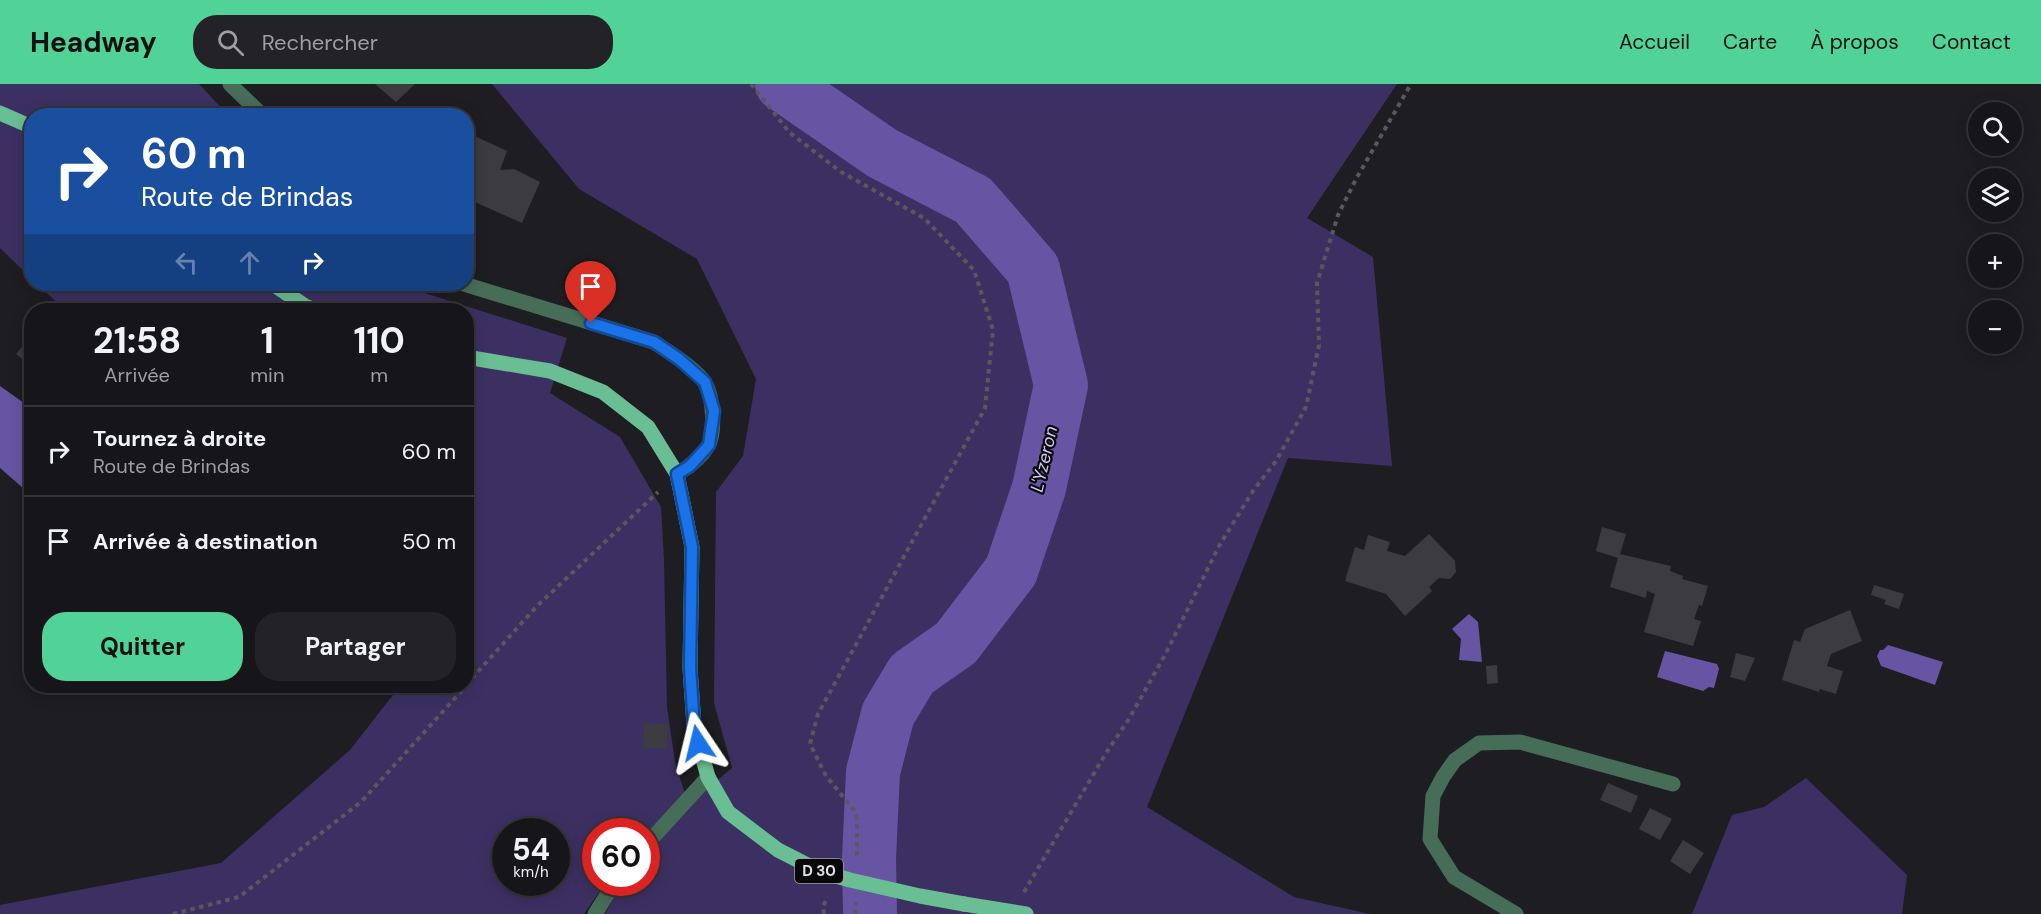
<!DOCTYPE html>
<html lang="fr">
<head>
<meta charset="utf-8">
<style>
	body { margin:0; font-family:"DM Sans",sans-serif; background:#232327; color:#f1f3f6; height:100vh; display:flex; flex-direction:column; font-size:22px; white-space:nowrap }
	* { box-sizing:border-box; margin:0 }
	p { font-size:20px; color:#9e9fa2 }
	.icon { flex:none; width:33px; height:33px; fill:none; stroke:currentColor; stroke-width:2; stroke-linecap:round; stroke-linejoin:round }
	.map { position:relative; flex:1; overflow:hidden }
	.panel { position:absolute; left:24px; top:219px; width:450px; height:390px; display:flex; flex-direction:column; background:#16161a; border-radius:24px; box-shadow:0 3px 15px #0003,0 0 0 2px #353539 }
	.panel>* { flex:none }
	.hud { position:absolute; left:24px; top:24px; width:450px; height:183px; border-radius:24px; box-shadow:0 3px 15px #0003,0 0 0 2px #353539; background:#1a4fa0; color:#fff; overflow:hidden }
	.buttons { position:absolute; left:1968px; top:18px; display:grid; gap:12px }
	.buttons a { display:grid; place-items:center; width:54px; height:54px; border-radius:50%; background:#16161a; box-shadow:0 3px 15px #0003,0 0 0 2px #353539; font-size:30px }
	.speed { position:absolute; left:492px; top:734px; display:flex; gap:12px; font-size:30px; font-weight:700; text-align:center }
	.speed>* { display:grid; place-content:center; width:78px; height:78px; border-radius:50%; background:#16161a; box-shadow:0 3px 15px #0003,0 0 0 2px #353539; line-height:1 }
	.speed small { font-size:15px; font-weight:400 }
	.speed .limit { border:9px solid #d22; background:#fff; color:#111 }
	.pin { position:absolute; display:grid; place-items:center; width:51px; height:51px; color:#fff; margin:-62px -26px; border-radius:50% 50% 50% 0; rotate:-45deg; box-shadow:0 0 6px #0007 }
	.pin .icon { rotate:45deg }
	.me { position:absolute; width:66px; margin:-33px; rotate:350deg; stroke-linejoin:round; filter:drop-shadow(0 0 4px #0008) }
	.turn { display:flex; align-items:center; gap:21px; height:126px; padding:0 18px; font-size:27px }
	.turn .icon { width:78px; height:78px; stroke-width:2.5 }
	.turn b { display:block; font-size:42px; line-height:51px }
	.lanes { display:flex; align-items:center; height:57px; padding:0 18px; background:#0003; justify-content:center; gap:30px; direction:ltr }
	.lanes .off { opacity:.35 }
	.eta { display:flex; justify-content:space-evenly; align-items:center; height:102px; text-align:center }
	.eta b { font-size:36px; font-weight:700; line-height:42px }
	.action { display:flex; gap:12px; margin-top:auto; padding:12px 18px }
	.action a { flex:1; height:69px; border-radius:24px; background:#51d398; color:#111; font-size:24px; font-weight:700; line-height:69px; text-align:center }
	.action a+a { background:#232327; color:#f1f3f6 }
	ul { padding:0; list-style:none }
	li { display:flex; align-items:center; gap:18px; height:90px; padding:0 18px; border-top:2px solid #353539 }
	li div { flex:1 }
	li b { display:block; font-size:22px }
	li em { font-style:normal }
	header { display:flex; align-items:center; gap:36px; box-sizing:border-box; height:84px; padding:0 30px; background:#51d398; color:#111 }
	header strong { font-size:28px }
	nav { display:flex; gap:33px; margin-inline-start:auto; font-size:21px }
	.search { width:420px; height:54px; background:#232327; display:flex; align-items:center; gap:15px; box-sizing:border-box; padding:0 21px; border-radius:24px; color:#9e9fa2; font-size:22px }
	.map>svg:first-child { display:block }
	.green { fill:#3c3062; fill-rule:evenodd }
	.water { fill:#6754a2 }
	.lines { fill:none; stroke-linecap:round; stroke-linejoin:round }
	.river { stroke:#6754a2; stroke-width:54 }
	.building { fill:#3b3b40 }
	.path { stroke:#59595d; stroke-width:4; stroke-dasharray:4.5 4.5; stroke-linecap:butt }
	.street { stroke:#466d58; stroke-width:15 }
	.primary { stroke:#6abe94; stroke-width:15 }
	.primary-bridge { stroke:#6abe94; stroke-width:15 }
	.route-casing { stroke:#114b97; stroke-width:15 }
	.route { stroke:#1a73e8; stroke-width:10 }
	.labels { text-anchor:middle; stroke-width:4.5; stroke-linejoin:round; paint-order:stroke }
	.shield { fill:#080709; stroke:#a09fa2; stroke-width:1.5 }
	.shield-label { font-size:15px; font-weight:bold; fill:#e1e0e4 }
	.water-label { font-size:18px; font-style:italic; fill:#d0c9f4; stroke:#080709 }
</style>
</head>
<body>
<header>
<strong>Headway</strong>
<div class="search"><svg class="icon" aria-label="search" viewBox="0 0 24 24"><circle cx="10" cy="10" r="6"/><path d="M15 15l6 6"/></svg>Rechercher</div>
<nav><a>Accueil</a><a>Carte</a><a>À propos</a><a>Contact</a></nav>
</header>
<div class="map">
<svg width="2041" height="830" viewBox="0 0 2041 830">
	<rect width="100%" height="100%" fill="#1d1d22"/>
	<g class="green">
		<path d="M0,0h199l29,31 -196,1 -1,162 -31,-30z"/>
		<path d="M492,0h905l-90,134 66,39 19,209 -104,-8 -141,349 147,90 76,17h-765l18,-32h23l1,-28 44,-52 41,-34 -18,-65 2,-211 27,-36 13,-77 -59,-120 -118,-70z"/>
		<path d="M37,200h359l171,54 -17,55 70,44 41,70 3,53 3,147 8,55 10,32 -38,42 -1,-5h-50v51h10l-22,32h-584v-9l221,-42 129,-113 50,-64h66v-376h-401zM506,747h50v51h-50z"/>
		<path d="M1806,694l101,97 -5,39h-210l40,-99 32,-8z"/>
	</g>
	<g class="water">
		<path d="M0,302l31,22v87l-31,-27z"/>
		<path d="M1469,530l9,8 4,40 -23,-2 2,-21 -9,-10z"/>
		<path d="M1888,561l55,17 -8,23 -54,-19 -4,-10 3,-6h3z"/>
		<path d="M1665,567l52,13 2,5 -5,19 -5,-1 -6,4 -46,-14z"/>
	</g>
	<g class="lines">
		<path class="river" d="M782,0l100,69 91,47 60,69 28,116 -22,103 -28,83 -55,72 -44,31 -24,40 -15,58 -4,86 1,56"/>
	</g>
	<g class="building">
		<path d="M375,0h40l-19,18z"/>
		<path d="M412,23l18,9h-30l1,-5z"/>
		<path d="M466,48l41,19 -7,19 14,-1 26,13 -18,41 -56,-25z"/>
		<path d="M32,252v31l-16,-13z"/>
		<path d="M1602,443l24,7 -6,20 51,12 -1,5 13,5 -1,3 26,7 -6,20 -3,-1 -5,14 7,2 -8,25 -49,-14 11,-38 -8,-3 -1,7 -36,-11 8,-29 -22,-7z"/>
		<path d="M1429,450l26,27 1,11 -6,7 -11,-1 -10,9 3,4 -27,25 -19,-22 -41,-13 10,-34 9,3 4,-15 22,7 -3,9 18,5z"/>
		<path d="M1874,501l30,9 -5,15 -15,-5 2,-4 -15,-5z"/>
		<path d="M1850,526l12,31 -31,13 -4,12 16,5 -7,23 -16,-5 -1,3 -37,-12 12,-40 6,2 5,-13z"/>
		<path d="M1736,569l19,5 -10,23 -15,-4z"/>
		<path d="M1497,581l1,18 -11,1 -1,-18z"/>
		<path d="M644,639l24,1 -1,24h-24z"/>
		<path d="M1608,699l30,13 -7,17 -31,-13z"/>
		<path d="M1650,724l22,11 -12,21 -21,-11z"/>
		<path d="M1683,756l21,13 -14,21 -20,-13z"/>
	</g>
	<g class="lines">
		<g class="path">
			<path d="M751,0l38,48 52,40 83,46 50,52 19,60 -8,78 -167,306 -8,30 16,32 28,34 3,10v39"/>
			<path d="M466,601l71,-79 121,-114"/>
			<path d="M1024,808l82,-139 23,-34 37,-66 53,-107 34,-55 23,-30 30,-54 13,-62 -2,-62 21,-68 18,-36 55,-95"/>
			<path d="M173,830l66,-17 122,-95 105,-116"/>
			<path d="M824,830l-1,-8 5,-9"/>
			<path d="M855,830l1,-12"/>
		</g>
		<g class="street">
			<path d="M230,0l33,32"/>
			<path d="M464,200l190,58c13,9 43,27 51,41 8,13 11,50 3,63 -7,12 -19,21 -31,28"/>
			<path d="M646,761l62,-68"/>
			<path d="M595,830l20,-32"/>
			<path d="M1516,830l-62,-37 -24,-38 3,-43 10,-19 12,-17 24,-17 41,-1 153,42"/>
		</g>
		<g class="primary">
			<path d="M0,29l32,14"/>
			<path d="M273,200l32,22 10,4"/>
			<path d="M466,273l84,14 53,21 45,35 29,47 15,73 -2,121 4,58 14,51"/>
			<path d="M964,820l62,10"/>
		</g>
		<path class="primary-bridge" d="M708,693l20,35 50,38 41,21 31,9 70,16 44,8"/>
	</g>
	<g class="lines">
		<g class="route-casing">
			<path id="route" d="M591,239l63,19 25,17 26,23 9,29 -5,34 -19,21 -13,8 15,73 -2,121 4,58 4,17"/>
		</g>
		<use href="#route" class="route"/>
	</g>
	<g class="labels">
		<rect class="shield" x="795" y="775" width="48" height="24" rx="4.5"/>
		<g class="shield-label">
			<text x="819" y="792">D 30</text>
		</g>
		<g class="water-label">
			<text transform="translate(1044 375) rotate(-77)" y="6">L'Yzeron</text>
		</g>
	</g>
</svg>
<div class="buttons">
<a><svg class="icon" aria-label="search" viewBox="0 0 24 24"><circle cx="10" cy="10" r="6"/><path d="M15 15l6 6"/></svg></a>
<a><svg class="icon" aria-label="layers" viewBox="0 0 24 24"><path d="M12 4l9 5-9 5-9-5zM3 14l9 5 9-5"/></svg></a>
<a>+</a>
<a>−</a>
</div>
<div class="speed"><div>54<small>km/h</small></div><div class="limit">60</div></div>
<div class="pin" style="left:591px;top:239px;background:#d93025"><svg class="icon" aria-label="arrive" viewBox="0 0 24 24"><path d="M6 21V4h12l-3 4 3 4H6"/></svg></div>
<svg class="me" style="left:698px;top:659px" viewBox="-20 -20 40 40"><path d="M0-17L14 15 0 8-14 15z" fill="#1a73e8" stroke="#fff" stroke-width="4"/></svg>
<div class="hud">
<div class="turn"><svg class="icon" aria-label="right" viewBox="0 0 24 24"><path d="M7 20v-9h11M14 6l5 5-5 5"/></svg><div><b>60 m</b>Route de Brindas</div></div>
<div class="lanes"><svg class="icon off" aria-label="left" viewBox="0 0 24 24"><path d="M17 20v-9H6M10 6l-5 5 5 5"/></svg><svg class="icon off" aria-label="ahead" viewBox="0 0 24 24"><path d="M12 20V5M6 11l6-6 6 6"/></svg><svg class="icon" aria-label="right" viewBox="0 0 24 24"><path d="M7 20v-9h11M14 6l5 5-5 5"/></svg></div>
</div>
<section class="panel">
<div class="eta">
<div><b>21:58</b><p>Arrivée</p></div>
<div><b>1</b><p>min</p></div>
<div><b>110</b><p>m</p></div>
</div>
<ul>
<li><svg class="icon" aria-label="right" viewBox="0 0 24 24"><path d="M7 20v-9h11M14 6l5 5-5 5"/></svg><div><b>Tournez à droite</b><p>Route de Brindas</p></div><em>60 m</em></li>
<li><svg class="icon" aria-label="arrive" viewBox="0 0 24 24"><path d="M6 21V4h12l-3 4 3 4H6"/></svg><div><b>Arrivée à destination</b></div><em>50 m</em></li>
</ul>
<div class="action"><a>Quitter</a><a>Partager</a></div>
</section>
</div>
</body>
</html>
